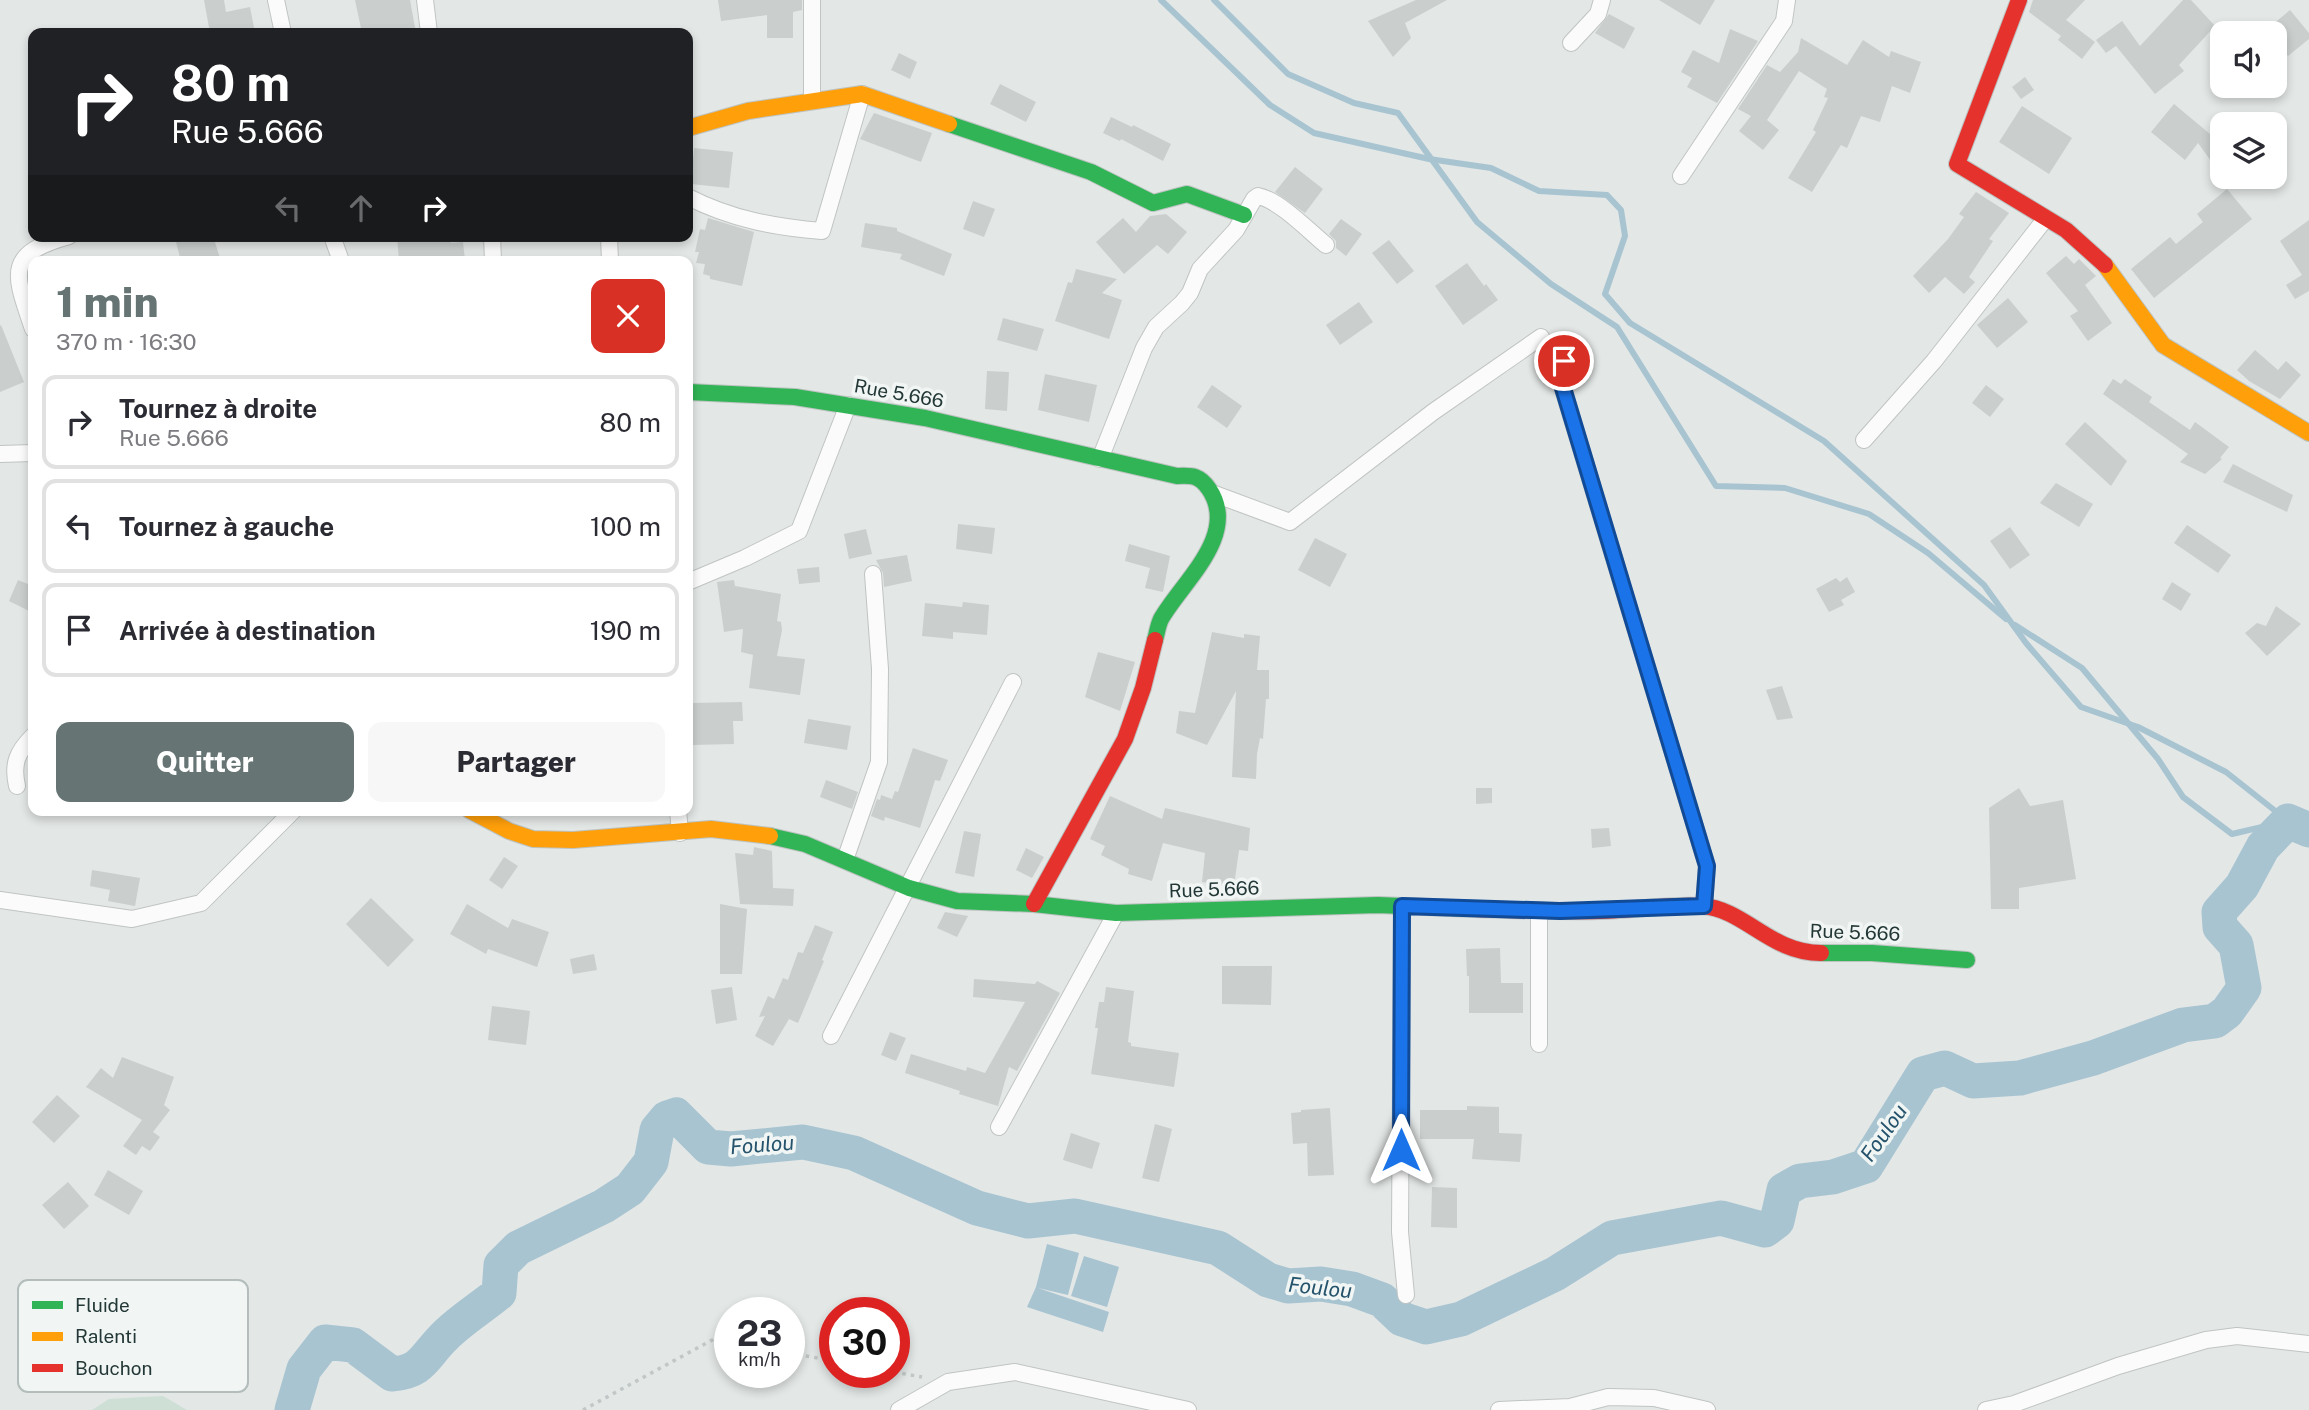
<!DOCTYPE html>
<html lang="fr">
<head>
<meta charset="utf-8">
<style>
	body { margin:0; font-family:"Public Sans",sans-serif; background:#f7f7f7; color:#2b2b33; height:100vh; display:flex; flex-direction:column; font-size:26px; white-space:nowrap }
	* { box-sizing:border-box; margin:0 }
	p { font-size:23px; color:#7c7c81 }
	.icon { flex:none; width:38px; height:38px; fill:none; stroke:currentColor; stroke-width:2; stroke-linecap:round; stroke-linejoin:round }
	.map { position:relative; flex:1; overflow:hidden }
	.details { position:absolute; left:28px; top:256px; width:665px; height:560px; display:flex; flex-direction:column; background:#fff; border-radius:14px; box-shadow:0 4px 10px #0003 }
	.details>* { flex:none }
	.top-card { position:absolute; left:28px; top:28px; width:665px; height:214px; border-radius:14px; box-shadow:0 4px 10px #0003; background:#202124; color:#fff; overflow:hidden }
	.controls { position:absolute; left:2210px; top:21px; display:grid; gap:14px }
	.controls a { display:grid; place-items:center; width:77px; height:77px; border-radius:14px; background:#fff; box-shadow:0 4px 10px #0003; font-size:35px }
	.speed { position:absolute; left:714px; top:1297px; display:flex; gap:14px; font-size:35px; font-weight:700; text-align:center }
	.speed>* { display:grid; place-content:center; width:91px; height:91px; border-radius:50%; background:#fff; box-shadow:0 4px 10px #0003; line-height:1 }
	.speed small { font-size:18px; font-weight:400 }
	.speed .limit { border:10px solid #d22; background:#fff; color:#111 }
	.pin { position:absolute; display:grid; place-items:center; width:60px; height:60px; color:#fff; margin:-30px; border:4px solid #fff; border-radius:50%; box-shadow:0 2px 7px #0007 }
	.me { position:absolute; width:77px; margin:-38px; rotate:0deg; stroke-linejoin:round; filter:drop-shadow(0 0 5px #0008) }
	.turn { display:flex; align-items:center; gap:24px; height:147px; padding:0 28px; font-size:32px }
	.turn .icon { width:91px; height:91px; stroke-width:2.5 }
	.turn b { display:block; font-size:49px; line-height:60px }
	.lanes { display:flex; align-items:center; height:66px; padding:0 28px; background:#0003; justify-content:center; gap:35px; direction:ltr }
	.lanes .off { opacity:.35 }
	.round { display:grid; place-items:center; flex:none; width:74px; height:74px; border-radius:14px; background:#f7f7f7 }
	.summary { display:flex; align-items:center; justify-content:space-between; height:119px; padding:0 28px }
	h1 { font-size:42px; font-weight:800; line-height:52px; color:#667574 }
	.action { display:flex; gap:14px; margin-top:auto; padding:14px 28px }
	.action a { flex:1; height:80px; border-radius:14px; background:#667574; color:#fff; font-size:28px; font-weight:800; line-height:80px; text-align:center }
	.action a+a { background:#f7f7f7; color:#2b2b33 }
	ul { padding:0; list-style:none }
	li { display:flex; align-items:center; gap:21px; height:94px; margin:0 14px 10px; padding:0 14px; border:4px solid #e1e1e2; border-radius:14px }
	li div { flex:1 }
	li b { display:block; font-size:26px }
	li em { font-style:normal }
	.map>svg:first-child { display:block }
	.green { fill:#cedfd6 }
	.water { fill:#a8c4d1 }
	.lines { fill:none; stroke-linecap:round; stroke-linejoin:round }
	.stream { stroke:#a8c4d1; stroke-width:6 }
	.river { stroke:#a8c4d1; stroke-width:35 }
	.building { fill:#cacfce }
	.street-casing { stroke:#c0c4c3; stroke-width:18 }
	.fast-casing { stroke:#bdc3c1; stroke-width:18 }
	.slow-casing { stroke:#bdc3c1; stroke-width:18 }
	.jam-casing { stroke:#bdc3c1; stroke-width:18 }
	.path { stroke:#c0c7c6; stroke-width:3.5; stroke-dasharray:3.5 5; stroke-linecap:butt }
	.street { stroke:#fbfbfb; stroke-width:16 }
	.fast { stroke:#30b455; stroke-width:16 }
	.slow { stroke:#ff9f0a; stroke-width:16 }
	.jam { stroke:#e5322d; stroke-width:16 }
	.route-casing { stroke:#114b97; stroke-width:18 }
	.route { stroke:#1a73e8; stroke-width:12 }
	.labels { text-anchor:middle; stroke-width:7; stroke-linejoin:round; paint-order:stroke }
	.street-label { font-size:19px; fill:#233836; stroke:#f1f6f5 }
	.water-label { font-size:21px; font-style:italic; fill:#25536c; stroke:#f1f6f5 }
	.key { fill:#f1f6f5; stroke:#b3bdbc; stroke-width:2 }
	.key-label { font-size:19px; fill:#233836 }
</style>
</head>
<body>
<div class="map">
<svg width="2309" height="1410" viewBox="0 0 2309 1410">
	<rect width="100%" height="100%" fill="#e3e7e6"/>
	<path class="green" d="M163,1396l24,14h-95l17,-11z"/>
	<g class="water">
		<path d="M1047,1244l32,9 -11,42 -30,-7 71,24 -6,20 -76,-25 9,-20z"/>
		<path d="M1084,1256l35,11 -12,40 -36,-11z"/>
	</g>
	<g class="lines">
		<g class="stream">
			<path d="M1161,0l109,105 44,28 115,26 62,9 48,23 68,4 14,15 4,26 -20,58 25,29 194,118 160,144 42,58 55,64 57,20 88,45 62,49"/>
			<path d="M1214,0l74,74 66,29 44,10 79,109 74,62 66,43 99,159 69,2 84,26 59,39 78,66"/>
			<path d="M2015,625l67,43 76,91 25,38 49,37 56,-13"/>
		</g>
		<path class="river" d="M292,1410l12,-41 21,-27 28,3 39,29c30,-2 32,-17 51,-36 16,-17 38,-30 56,-45l2,-28 17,-17 86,-42 26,-17 21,-27 6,-32 10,-12 9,-3 32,32 23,2 72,-7 51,11 123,55 51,13 47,-5 143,32 50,32 20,6 33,-2 31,5 30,11 20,19 24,8 35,-8 94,-45 57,-36 109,-20 44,12 12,-9 7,-31 16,-9 33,-4 33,-11 57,-92 22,-6 28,13 47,-3 73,-20 90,-33 32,-4 12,-9 17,-24 -8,-43 -16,-18 -1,-15 23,-26 21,-39 25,-26 21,9"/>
	</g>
	<g class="building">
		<path d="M204,0h20l2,12 24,-5 5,26h-45z"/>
		<path d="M355,0h55l6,33h-54z"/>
		<path d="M718,0h84v10l-9,2v26h-26v-23l-46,6z"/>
		<path d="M1416,0h31l-42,23 6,15 -18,19 -25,-36z"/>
		<path d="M1659,0h56l-15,25z"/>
		<path d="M2033,0h52l-19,20 29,22 -13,17 -24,-19 3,-4 -32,-24z"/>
		<path d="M2183,0h8l24,26 -36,39 5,6 -29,23 -39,-48 -10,7 -10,-13 26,-19 18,25z"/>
		<path d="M2290,10l19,23v6l-21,17 -13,-16v-7h-6l-3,-3z"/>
		<path d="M1609,14l26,14 -11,21 -29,-16z"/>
		<path d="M1730,29l28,12 -41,62 -30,-16 5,-9 -11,-6 12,-22 26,13z"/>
		<path d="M1801,38l46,27 16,-25 26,17 2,-6 30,11 -11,31 -18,-7 -12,36 -19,-6 -14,32 -6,-3 -29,47 -24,-14 28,-46 -3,-2 15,-32 -4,-1 3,-8 -28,-18 -32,49 12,10 -16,20 -24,-19 12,-15 -13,-7 29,-44 13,7 18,-20z"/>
		<path d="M899,53l18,9 -7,17 -19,-9z"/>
		<path d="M2025,77l9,13 -13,9 -9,-12z"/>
		<path d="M1000,84l36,18 -10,20 -36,-18z"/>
		<path d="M2174,104l48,40v32l-24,-33 -13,17 -34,-28z"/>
		<path d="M2022,106l50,32 -23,36 -50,-32z"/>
		<path d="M874,113l58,20 -11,29 -61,-23z"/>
		<path d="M1111,117l21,10 1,-2 38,19 -8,17 -42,-22 -1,2 -17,-8z"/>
		<path d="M694,148l39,4 -4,36 -38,-4z"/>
		<path d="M1295,167l28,22 -18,24 -30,-21z"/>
		<path d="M2227,189l25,30 -98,79 -23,-29 39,-32 6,7 27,-22 -6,-8z"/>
		<path d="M1976,192l33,21 -20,26 4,2 -24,36 6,5 -11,12 -19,-17 -16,16 -16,-17 35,-37 16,-22 -5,-3z"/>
		<path d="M973,201l22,8 -11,28 -21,-8z"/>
		<path d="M1166,214l21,18 -19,22 -11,-9 -33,29 -28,-32 27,-24 13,14 14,-16z"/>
		<path d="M708,218l46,14 -12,54 -32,-7v-3l-7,-2 2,-10 -9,-1 3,-11h-4l5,-23 5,1z"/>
		<path d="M1341,219l21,15 -16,22 -10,-8v-7l-7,-7z"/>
		<path d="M2309,220v71l-14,8 -9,-14 16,-10 -22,-34z"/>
		<path d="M865,223l32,5v3l55,23 -8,22 -44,-17 2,-5 -41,-7z"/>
		<path d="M196,236h3l1,4 13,-4 8,25h-40l-5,-19z"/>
		<path d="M397,236h54v7l12,-1 2,18 -66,1z"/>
		<path d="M1389,240l25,31 -17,13 -25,-31z"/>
		<path d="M2066,256l8,8 5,-5 17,17 -11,9 27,38 -24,18 -18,-25 8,-5 -32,-38z"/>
		<path d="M1467,263l17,23 2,-2 12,16 -35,25 -28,-39z"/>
		<path d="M1076,269l41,10 -15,14 20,7 -13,39 -54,-18 13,-39 4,1z"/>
		<path d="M2008,298l20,24 -31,26 -20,-23z"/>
		<path d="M1359,302l14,20 -33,23 -14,-20z"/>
		<path d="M1003,318l41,11 -7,22 -40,-11z"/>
		<path d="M1,325l23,57 -24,10v-66z"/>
		<path d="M2255,350l23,20 8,-9 15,14 -21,24 -31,-18 -12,-11z"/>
		<path d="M987,371l22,1 -2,39 -22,-2z"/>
		<path d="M1045,374l52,11 -8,37 -51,-12z"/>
		<path d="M2113,379l8,5 4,-5 27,18 -3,5 41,28 5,-8 34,25 -9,11 2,1 -17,15 -25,-12 8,-8 -85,-60z"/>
		<path d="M1212,385l30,21 -15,22 -30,-21z"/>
		<path d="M1986,385l18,14 -14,18 -18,-14z"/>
		<path d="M2085,422l42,39 -16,25 -46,-42z"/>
		<path d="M2233,464l60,31 -6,17 -64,-30z"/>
		<path d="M2056,483l37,21 -14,23 -39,-24z"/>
		<path d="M958,524l37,4 -3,26 -36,-5z"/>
		<path d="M2187,525l44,30 -13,18 -44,-30z"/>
		<path d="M2010,527l20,28 -20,14 -20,-28z"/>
		<path d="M866,529l6,25 -23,5 -5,-25z"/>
		<path d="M1315,538l32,16 -17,33 -32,-17z"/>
		<path d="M1129,544l41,12 -7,36 -18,-4 5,-20 -25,-7z"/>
		<path d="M907,555l5,26 -28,6 -1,-14 -7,-13z"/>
		<path d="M819,567l1,15 -21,2 -2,-15z"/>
		<path d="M1847,577l8,15 -14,8 3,5 -15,7 -13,-23 20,-11 4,4z"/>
		<path d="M18,580l15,6v27l-24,-12z"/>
		<path d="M734,580l1,6 46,8 -4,27 4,1 1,8 -5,26 28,3 -5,36 -51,-7 4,-33 -12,-3 2,-23 -19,3 -7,-50z"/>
		<path d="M2172,582l19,12 -10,17 -19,-12z"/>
		<path d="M963,602l26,3 -2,30 -34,-3v7l-31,-3 3,-33 37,4z"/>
		<path d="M2276,606l25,18 -34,32 -22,-23 12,-10 9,3z"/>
		<path d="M1212,632l32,6v-4l16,2 -3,34h12v29h-3l-3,40 -3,-1 -3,16 -1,25 -24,-2 4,-86 -29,54 -31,-12 3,-22 16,2z"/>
		<path d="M1098,652l37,10 -15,49 -35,-14z"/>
		<path d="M1782,686l11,32 -16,2 -11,-30z"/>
		<path d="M742,702l1,19h-10l1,23 -42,1v-16h-4l3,-26z"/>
		<path d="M808,719l43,7 -4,24 -43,-7z"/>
		<path d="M913,748l35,12 -8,21 -5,-1 -15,48 -35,-11 -1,4 -13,-5 6,-17 3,1 1,-5 11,4 3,-8 3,1z"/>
		<path d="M826,780l32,12 -6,17 -32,-12z"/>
		<path d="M1476,788h16v15l-16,1z"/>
		<path d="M2019,788l11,18 33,-6 13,79 -57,9v21h-28l-2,-101z"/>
		<path d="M1110,796l52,23 3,-11 85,20 -2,23 -9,-1 -5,36 -32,-4 3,-29 -42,-10 -11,38 -24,-7 1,-5 -28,-14 4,-9 -15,-7z"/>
		<path d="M1609,828l2,18 -19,2 -1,-19z"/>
		<path d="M964,831l17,3 -7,43 -19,-4z"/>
		<path d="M754,847l18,4 1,37 21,1 -1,17 -53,-2 -5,-51 18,2z"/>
		<path d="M1026,848l18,9 -12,21 -16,-8z"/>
		<path d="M504,857l14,9 -16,23 -13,-9z"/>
		<path d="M92,870l48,8 -5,28 -27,-5 2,-11 -20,-4z"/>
		<path d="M371,898l43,42 -26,27 -42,-43z"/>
		<path d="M467,904l41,24 4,-9 37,13 -12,35 -49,-18 -2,5 -36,-20z"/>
		<path d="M720,904l27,5 -5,65h-22z"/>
		<path d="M945,912l23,4 -11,21 -20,-9z"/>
		<path d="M815,925l18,7 -11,28 2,1 -26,62 -9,-4 -16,27 -18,-10 10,-20 -6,1 9,-21 6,3 9,-21 5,2 10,-28 5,1z"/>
		<path d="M1500,948l1,35h22v30h-54v-37h-2l-1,-27z"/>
		<path d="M594,954l3,16 -24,4 -3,-15z"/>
		<path d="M1222,966h50l-1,39 -49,-1z"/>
		<path d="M974,979l61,5 2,-3 23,12 -43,78 -8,-4 -11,39 -39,-12 1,-3 -55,-18 6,-19 55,17 1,-4 18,6 40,-71 -52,-5z"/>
		<path d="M732,987l5,33 -21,4 -5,-34z"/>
		<path d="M1106,987l28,4 -6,51 3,1v3l48,7 -5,34 -83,-13 7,-46h-3l4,-26h5z"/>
		<path d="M492,1006l38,5 -4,34 -38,-5z"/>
		<path d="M890,1032l16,6 -10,23 -15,-6z"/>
		<path d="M122,1057l52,20 -10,28 6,5 -17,22 7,5 -10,14 -8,-5 -6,9 -13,-9 19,-26 -56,-33 15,-19 12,10z"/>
		<path d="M57,1095l23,21 -26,27 -22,-21z"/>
		<path d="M1467,1106l32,1v26l23,1 -2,28 -48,-3 2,-20h-54v-29h47z"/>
		<path d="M1330,1108l4,67 -26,1 -1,-33 -14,1 -2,-31 10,-1v-2z"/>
		<path d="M1155,1124l17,5 -13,53 -17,-4z"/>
		<path d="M1071,1133l29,10 -8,26 -29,-9z"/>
		<path d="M108,1170l35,21 -14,24 -35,-20z"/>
		<path d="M68,1182l21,24 -25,23 -22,-24z"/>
		<path d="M1432,1187l25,1v40l-26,-1z"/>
	</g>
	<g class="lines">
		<g class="street-casing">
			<g id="street">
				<path d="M276,0l7,33"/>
				<path d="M425,0l4,33"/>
				<path d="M812,0v101"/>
				<path d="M1571,43l27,-29 4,-14"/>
				<path d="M1681,176l103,-155 3,-21"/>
				<path d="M688,197c43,22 86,30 134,34l40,-137"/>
				<path d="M332,236l9,25"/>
				<path d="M492,236l1,25"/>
				<path d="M609,236l1,25"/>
				<path d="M33,329c-18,-54 -30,-75 36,-93"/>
				<path d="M1564,361l-1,28 144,477 -3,40"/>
				<path d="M1864,440l70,-79 112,-143"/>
				<path d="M0,454l33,-1"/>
				<path d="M1100,459l44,-111 12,-21 26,-24 8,-10 10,-24 36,-39 18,-31 4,-3c21,4 51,35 68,49"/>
				<path d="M1212,493l78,29 143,-110 108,-75"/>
				<path d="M688,582l57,-24 54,-27 49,-126"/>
				<path d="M17,786c-5,-22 0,-34 16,-50"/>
				<path d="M678,810l2,23"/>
				<path d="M845,860l34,-98 1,-93 -7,-95"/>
				<path d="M0,900l132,19 69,-16 93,-93"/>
				<path d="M1402,906l-2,326 6,63"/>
				<path d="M831,1036l182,-354"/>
				<path d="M1539,1044v-133"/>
				<path d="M999,1127l117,-214"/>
				<path d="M899,1410l49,-28 67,-10 173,38"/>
				<path d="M1499,1410l71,-3 38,-10 46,1 53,12"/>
				<path d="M1986,1410l28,-6 104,-38 88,-26 31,-4 72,8"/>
			</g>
		</g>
		<g class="fast-casing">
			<g id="fast">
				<path d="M949,124l142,48 62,31 34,-9 57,21"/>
				<path d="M688,392l107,5 130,21 252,58c16,-1 23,0 32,13 31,46 -27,93 -48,130 -3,6 -4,14 -6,21"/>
				<path d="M770,836l35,8 104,44 48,13 77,3 82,9 262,-8 97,4"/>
				<path d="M1821,953h51l95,7"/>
			</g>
		</g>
		<g class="slow-casing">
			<g id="slow">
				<path d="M688,128l60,-17 114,-17 87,30"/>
				<path d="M2105,265l58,80 146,88"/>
				<path d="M469,810l40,21 24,8 40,1 138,-11 59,7"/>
			</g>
		</g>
		<g class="jam-casing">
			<g id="jam">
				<path d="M2019,0l-62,164 109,66 39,35"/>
				<path d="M1034,904l91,-165 18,-51 12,-48"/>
				<path d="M1475,909c42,1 83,3 125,2 33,-1 69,-7 102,-5 43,3 68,47 119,47"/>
			</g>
		</g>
		<g class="path">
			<path d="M789,1353l46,8"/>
			<path d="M894,1372l28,5"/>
			<path d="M583,1410l131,-71 16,3"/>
		</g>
		<use href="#street" class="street"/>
		<use href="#fast" class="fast"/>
		<use href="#slow" class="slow"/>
		<use href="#jam" class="jam"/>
	</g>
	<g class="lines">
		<g class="route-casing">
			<path id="route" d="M1401,1150l1,-244 158,5 144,-5 3,-40 -144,-478 1,-27"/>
		</g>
		<use href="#route" class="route"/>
	</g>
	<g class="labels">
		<g class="street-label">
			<text transform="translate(899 393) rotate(10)" y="7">Rue 5.666</text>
			<text transform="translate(1214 889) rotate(-2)" y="7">Rue 5.666</text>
			<text transform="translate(1855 932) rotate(2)" y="7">Rue 5.666</text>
		</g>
		<g class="water-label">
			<text transform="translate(1884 1133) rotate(-55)" y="7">Foulou</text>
			<text transform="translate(762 1145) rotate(-4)" y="7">Foulou</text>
			<text transform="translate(1320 1288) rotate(6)" y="7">Foulou</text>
		</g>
	</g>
	<rect x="18" y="1280" width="230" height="112" rx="10" class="key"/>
	<rect x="32" y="1301" width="31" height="8" fill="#30b455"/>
	<rect x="32" y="1332" width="31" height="9" fill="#ff9f0a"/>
	<rect x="32" y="1364" width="31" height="8" fill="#e5322d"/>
	<g class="key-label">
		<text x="75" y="1312">Fluide</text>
		<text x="75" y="1343">Ralenti</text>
		<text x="75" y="1375">Bouchon</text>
	</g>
</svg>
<div class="controls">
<a><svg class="icon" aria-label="sound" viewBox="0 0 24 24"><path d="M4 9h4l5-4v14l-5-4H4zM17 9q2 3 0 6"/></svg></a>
<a><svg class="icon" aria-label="layers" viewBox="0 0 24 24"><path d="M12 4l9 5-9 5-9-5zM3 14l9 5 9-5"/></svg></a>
</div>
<div class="speed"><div>23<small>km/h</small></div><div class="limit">30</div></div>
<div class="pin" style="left:1564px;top:361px;background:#d93025"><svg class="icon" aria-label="arrive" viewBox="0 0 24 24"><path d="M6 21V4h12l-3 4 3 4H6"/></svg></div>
<svg class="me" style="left:1401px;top:1150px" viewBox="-20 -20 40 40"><path d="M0-17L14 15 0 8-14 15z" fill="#1a73e8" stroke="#fff" stroke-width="4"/></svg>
<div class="top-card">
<div class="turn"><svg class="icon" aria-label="right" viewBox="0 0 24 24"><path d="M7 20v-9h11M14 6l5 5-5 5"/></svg><div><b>80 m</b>Rue 5.666</div></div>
<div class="lanes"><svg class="icon off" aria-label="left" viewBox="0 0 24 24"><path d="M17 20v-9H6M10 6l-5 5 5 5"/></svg><svg class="icon off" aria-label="ahead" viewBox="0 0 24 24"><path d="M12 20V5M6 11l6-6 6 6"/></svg><svg class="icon" aria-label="right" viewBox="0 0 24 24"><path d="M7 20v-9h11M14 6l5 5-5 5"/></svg></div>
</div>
<section class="details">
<div class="summary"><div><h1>1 min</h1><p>370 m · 16:30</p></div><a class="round" style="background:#d93025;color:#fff"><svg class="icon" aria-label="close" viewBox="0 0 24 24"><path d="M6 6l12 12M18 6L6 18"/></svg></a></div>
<ul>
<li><svg class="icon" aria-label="right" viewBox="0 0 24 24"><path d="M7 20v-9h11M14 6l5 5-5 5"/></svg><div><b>Tournez à droite</b><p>Rue 5.666</p></div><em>80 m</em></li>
<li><svg class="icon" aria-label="left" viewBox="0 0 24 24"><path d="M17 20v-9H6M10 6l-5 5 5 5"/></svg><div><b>Tournez à gauche</b></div><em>100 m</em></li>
<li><svg class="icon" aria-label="arrive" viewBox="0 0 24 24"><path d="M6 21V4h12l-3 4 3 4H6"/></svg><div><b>Arrivée à destination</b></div><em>190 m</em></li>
</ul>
<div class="action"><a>Quitter</a><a>Partager</a></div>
</section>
</div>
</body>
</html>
